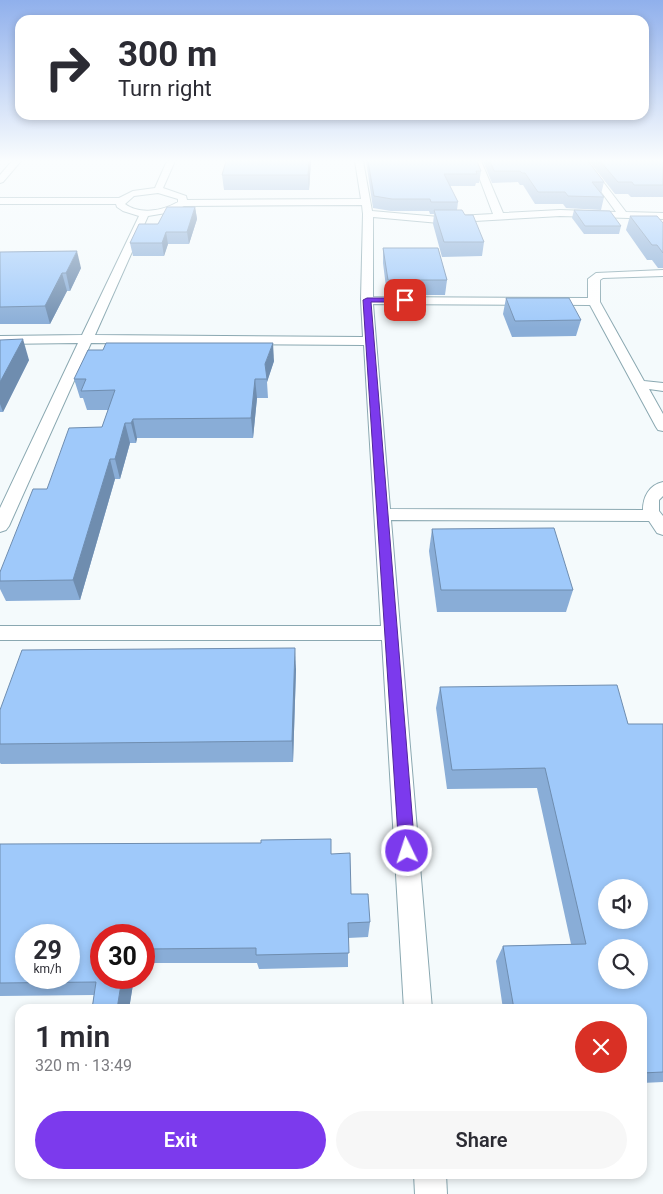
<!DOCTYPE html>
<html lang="en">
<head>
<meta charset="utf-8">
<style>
	body { margin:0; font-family:Roboto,sans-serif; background:#f7f7f7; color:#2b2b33; height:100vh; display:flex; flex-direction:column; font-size:19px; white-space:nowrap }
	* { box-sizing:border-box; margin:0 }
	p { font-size:16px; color:#7c7c81 }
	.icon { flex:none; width:28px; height:28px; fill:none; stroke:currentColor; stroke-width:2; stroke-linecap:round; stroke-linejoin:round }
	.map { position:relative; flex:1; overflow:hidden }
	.sheet { position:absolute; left:15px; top:1004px; width:632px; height:175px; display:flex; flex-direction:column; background:#fff; border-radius:15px; box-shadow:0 2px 8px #0003 }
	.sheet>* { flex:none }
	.top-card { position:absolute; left:15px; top:15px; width:634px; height:105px; border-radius:15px; box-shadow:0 2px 8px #0003; background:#fff; color:#2b2b33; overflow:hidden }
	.buttons { position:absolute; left:598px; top:879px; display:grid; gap:10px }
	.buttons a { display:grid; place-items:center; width:50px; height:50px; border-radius:50%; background:#fff; box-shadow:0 2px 8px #0003; font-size:25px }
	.speed { position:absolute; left:15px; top:924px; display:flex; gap:10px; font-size:25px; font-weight:700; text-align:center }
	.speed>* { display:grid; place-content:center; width:65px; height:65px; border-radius:50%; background:#fff; box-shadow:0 2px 8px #0003; line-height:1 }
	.speed small { font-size:12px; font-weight:400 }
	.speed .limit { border:8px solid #d22; background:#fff; color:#111 }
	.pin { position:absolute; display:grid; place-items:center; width:42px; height:42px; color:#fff; margin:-21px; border-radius:10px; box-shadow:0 2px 8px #0006 }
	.me { position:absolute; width:55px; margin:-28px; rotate:356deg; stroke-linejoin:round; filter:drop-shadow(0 0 4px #0008) }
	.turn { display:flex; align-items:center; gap:18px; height:105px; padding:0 20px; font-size:22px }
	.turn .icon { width:65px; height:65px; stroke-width:2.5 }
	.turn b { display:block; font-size:35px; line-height:42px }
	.round { display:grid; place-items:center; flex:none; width:52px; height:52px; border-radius:26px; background:#f7f7f7 }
	.head { display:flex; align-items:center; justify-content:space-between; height:85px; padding:0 20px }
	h1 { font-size:30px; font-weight:600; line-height:38px }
	.cta { display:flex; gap:10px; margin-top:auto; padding:10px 20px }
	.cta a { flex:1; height:58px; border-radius:30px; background:#7c3aed; color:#fff; font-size:20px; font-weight:600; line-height:58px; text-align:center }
	.cta a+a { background:#f7f7f7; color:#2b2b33 }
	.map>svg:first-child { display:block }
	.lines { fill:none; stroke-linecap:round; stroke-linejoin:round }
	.minor-casing { stroke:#8aa8b1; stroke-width:2 }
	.minor { fill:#fff; fill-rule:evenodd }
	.wall { fill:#89add7 }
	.shaded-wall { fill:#6f8daf }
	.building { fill:#9fc9fa; stroke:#6f8daf; fill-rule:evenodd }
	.route { fill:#7c3aed; stroke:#51269a }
</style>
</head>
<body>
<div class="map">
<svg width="663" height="1194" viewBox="0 0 663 1194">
	<rect width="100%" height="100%" fill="#f4fafc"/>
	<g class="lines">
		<g class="minor-casing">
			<g id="minor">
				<path d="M12,161h9l-18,21 -3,1v-8z"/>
				<path d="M167,161h8l-12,27 23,8 1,4 174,-1 -6,-38h8l9,50 67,6 54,-3 -20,-53h8l22,52 57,-3 56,2 -37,-51h8l39,51 37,1v6l-103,-3 -121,7 -66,-6v80l215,1v-19l8,-6 67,-3v6l-60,2 -3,2v22l44,79 19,2v8l-14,-2 14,25v17l-5,-1 -2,-3 -66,-122 -217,-1 17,205 253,1c0,-13 6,-25 20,-28v14l-4,4v11l4,5v19l-6,-2 -8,-12 -258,-1 41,489h-28l-22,-369h-382v-14h381l-17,-281 -273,-2 -82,183 -3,4 -6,2v-24l78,-165 -78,1v-8l82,-1 57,-119 -16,-5 -6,-4 -1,-3h-116v-6h119l14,-7 22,-3zM158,193l20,6v3c-16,9 -38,13 -53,2l9,-8zM362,205l1,9 -2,86 2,37 -268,-2 53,-119 24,-4 12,-6z"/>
				<path d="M414,1174h32l1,20h-32z"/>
			</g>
		</g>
		<use href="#minor" class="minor"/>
	</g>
	<g class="wall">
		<path d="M226,161h85l-2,29h-85l-2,-15z"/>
		<path d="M366,161h111l4,10 -2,12h-3l-1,3h-25l8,16 -1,8 8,5 19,27 -2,14 -40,1 -9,-33 1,-10h-4l-1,-3h-38l-18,-3z"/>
		<path d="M483,161h105l16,21 -3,12 3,3 -3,13 -35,-2 -3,-4h-28l-12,-19h-3l-2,-3 -26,1z"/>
		<path d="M589,161h74v36h-32l-3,-3h-13z"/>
		<path d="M195,207l2,12 -8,25h-21l-4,12h-31l-3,-13 28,-19z"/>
		<path d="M574,210l47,16 -2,8h-35l-12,-16z"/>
		<path d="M630,216l33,7v45h-5l-6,-8h-5l-21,-30z"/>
		<path d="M383,248l64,32 -2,15h-58l-4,-32z"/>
		<path d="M0,252l81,16 -11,23h-3l-17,33h-50z"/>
		<path d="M506,298l75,22 -5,16 -64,1 -9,-23z"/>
		<path d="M0,340l29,20 -26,52h-3z"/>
		<path d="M274,361l-7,21 1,16h-11l-4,40h-116l-1,5h-6l-10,36h-5l-35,121 -74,1 -6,-12v-17l47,-83 55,-62 6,-17h-21l-4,-12h-3l-6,-19z"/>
		<path d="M432,529l141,61 -7,22h-129l-8,-61z"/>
		<path d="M296,669l-3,93 -292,2 -1,-1v-53z"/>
		<path d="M440,687l188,37h35v358l-21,1v-74h-139l-7,-48 7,-15 68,-2 -34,-156 -90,1 -11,-81z"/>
		<path d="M0,844l331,10 20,40 19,28 -2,15 -20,1v29l-89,2 -2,-6h-113v-28h-43v43h33l-5,31h-37l2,-14 -94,1z"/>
	</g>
	<g class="shaded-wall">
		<path d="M309,161h2l-2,29 -1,-15z"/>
		<path d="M195,207l2,12 -8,25 -2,-12z"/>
		<path d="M166,232l2,12 -4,12 -2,-13z"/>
		<path d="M77,251l4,17 -11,23 -4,-18z"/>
		<path d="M62,273l5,18 -17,33 -5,-18z"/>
		<path d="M23,339l6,21 -26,52 -3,-8v-22z"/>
		<path d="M273,343l1,18 -7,21 -2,-18z"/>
		<path d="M255,379l2,19 -4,40 -2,-20z"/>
		<path d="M133,419l4,19 -1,5 -5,-20z"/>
		<path d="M125,423l5,20 -10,36 -5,-20z"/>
		<path d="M110,459l5,20 -35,121 -7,-20z"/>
		<path d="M295,648l1,21 -3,93 -1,-21z"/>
		<path d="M122,978h12l-5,31h-12z"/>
	</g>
	<g class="building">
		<path d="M226,161h83l-1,14h-86z"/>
		<path d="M368,161h109l4,10h-5l1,3h-33l14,28h-27l-1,-3h-38l-18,-3z"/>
		<path d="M490,161h98l16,21h-12l12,15 -36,-1 -3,-4h-27l-13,-19h-3l-2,-2h-26z"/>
		<path d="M600,161h63v24h-29l-2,-3h-14z"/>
		<path d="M167,207h28l-8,25h-21l-4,11h-32l9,-19h19z"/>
		<path d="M434,210h28l3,5h8l11,27h-40z"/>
		<path d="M574,210l36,1 11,15h-36z"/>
		<path d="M630,216h27l6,7v30l-6,-8h-5z"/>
		<path d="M383,248h55l9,32h-59z"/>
		<path d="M77,251l-11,22h-4l-17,33 -45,1v-55z"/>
		<path d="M506,298h63l12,22 -66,1z"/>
		<path d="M23,339l-23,43v-42z"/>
		<path d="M106,343h167l-8,21 2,15h-12l-4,39 -118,1 -2,4h-6l-10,36h-5l-37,121 -73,1v-9l33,-83h14l22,-61 33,-1 13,-37 -34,1 5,-12h-12l14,-29h15z"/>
		<path d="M554,528l19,62h-132l-9,-61z"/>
		<path d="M295,648l-3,93 -292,3v-34l22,-60z"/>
		<path d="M617,685l11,39h35v348l-21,1v-64h-128l-11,-63 83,-2 -41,-176 -93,2 -12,-83zM606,888h33v32h-33zM606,948h33v32h-33z"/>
		<path d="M331,839v15l19,-1 1,41h17l2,28 -22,1 1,30 -93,2v-7l-112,1v-14h-43v43h21l-5,31h-25l4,-27 -96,1v-139l261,-1v-3zM26,935h43v43h-43z"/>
	</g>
	<linearGradient id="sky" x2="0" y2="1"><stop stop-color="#90b0ec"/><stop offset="0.49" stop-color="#fafdfe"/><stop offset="1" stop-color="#fafdfe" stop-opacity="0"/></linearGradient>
	<rect width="663" height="328" fill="url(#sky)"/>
	<path class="route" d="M405,298l2,1v3h-36l44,549 -3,5 -5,2 -5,-2 -3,-5 -36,-551 4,-2z"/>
</svg>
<div class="buttons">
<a><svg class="icon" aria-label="sound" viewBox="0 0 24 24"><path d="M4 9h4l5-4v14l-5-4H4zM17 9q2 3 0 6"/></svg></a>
<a><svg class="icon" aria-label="search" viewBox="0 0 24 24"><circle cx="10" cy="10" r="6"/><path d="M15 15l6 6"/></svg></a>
</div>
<div class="speed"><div>29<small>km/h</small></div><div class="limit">30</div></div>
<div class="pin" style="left:405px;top:300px;background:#d93025"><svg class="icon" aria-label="arrive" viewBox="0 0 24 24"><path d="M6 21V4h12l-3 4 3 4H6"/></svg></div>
<svg class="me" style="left:407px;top:851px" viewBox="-20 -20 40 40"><circle r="17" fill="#7c3aed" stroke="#fff" stroke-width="3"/><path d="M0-11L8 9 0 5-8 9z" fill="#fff"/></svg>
<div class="top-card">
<div class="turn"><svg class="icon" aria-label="right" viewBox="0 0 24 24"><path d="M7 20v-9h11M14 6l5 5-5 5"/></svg><div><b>300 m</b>Turn right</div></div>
</div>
<section class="sheet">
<div class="head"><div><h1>1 min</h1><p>320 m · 13:49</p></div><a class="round" style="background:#d93025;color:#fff"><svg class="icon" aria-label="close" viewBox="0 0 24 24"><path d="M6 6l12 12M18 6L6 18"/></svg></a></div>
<div class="cta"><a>Exit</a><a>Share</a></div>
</section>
</div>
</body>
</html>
